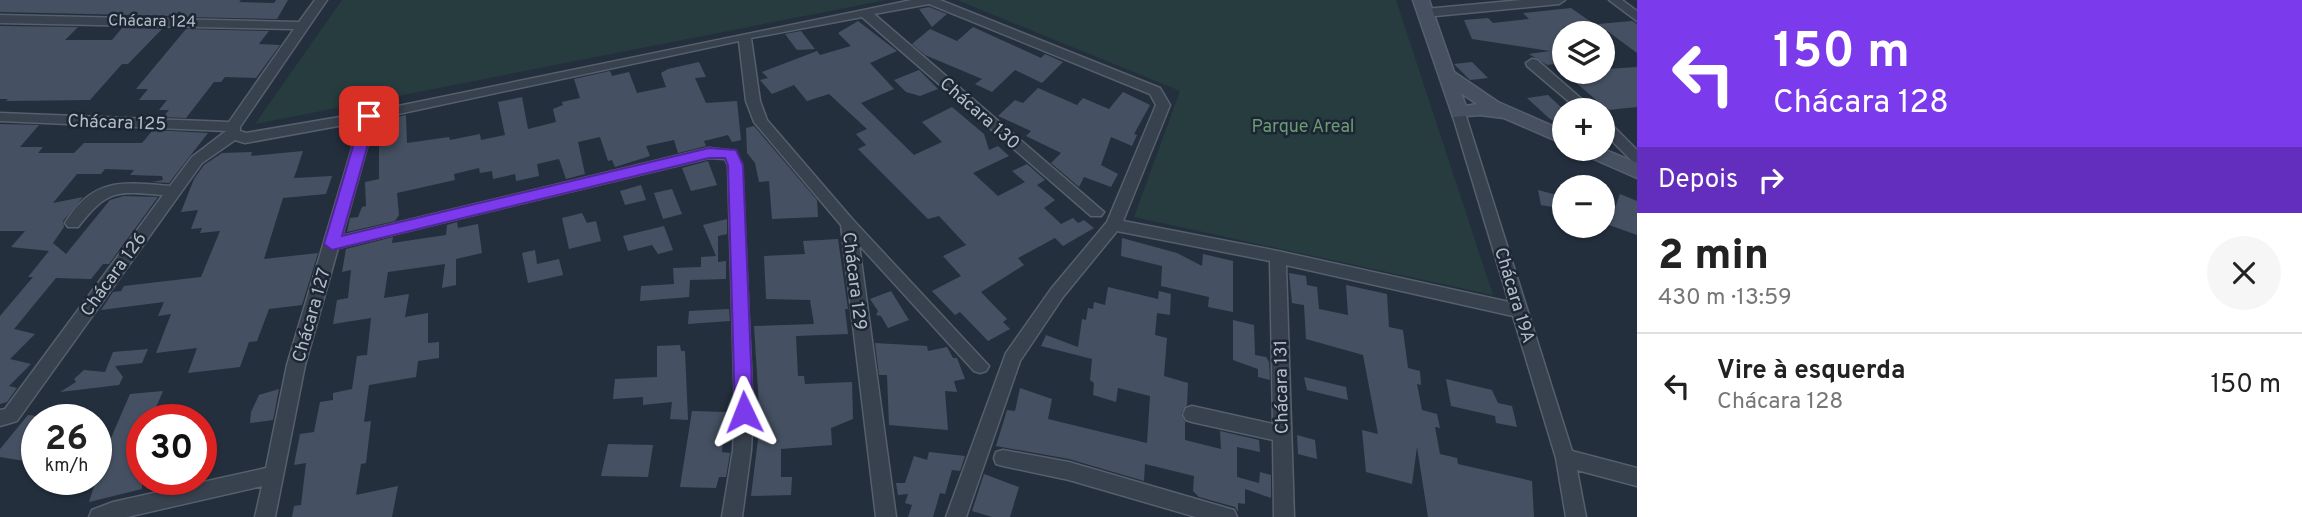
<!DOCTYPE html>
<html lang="pt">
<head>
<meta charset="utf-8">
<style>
	body { margin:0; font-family:Overpass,sans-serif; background:#f6f6f6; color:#222; height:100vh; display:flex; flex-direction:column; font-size:26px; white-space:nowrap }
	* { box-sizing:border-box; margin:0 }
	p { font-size:23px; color:#767676 }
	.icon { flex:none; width:38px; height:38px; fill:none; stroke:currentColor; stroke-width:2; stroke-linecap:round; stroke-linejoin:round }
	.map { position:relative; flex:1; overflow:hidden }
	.side { display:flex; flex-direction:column; background:#fff; width:665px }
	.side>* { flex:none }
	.guide { background:#7c3aed; color:#fff; overflow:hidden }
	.tools { position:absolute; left:1552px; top:21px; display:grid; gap:14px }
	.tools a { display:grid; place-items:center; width:63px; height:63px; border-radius:50%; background:#fff; box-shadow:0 2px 5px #0004; font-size:35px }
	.speed { position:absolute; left:21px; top:404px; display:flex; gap:14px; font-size:35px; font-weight:700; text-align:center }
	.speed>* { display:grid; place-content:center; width:91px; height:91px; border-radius:50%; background:#fff; box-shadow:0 2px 5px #0004; line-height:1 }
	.speed small { font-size:18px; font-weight:400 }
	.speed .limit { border:10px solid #d22; background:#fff; color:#111 }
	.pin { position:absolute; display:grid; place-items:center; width:60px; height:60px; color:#fff; margin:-30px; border-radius:14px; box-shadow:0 4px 10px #0006 }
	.me { position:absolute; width:77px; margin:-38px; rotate:358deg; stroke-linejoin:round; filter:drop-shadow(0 0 5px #0008) }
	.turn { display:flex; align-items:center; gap:24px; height:147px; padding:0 21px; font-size:32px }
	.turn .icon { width:91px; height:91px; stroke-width:2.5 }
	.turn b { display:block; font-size:49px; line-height:60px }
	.then { display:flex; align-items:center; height:66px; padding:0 21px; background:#0003; gap:14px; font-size:26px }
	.round { display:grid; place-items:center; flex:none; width:74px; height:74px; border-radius:37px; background:#f6f6f6 }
	.headline { display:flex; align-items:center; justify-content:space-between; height:119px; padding:0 21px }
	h1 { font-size:42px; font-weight:800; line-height:52px }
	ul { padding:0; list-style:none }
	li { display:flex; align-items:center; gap:21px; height:105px; padding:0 21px; border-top:2px solid #e0e0e0 }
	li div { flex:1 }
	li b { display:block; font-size:26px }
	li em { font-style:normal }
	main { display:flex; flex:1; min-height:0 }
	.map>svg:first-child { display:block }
	.green { fill:#263c3f }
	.building { fill:#455162 }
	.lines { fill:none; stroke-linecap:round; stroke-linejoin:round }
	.street-casing { stroke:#565f6c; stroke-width:3 }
	.secondary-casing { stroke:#565f6c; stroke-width:3 }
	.street { fill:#38414e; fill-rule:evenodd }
	.secondary { fill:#465061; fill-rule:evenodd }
	.route { fill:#7c3aed; stroke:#51269a; stroke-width:2 }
	.labels { text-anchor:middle; stroke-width:5; stroke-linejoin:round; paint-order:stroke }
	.far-street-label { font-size:16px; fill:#b4bcc9; stroke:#1d2633 }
	.street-label { font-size:18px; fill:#b4bcc9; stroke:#1d2633 }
	.park-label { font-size:18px; fill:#6b9a76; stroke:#1d2633 }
</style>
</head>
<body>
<main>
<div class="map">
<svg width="1637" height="517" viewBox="0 0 1637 517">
	<rect width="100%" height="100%" fill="#242f3e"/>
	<g class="green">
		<path d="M342,0h544l-631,124z"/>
		<path d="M957,0h439l97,295 -359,-78 46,-126z"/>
	</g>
	<g class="building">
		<path d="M0,0h241l-2,2 35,1 2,-3h12l-11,19 -91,-2 -7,-6 -5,5 -174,-4z"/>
		<path d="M929,7l18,7 -15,13 -13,-18z"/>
		<path d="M1571,8l23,16 -31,3 6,5 -12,2 7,7v31l73,-5v40l-29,3 -54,-46 -7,1 -18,-11 21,-3 -78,-12 -8,-19 24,-2 5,5 36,-4 -6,-6z"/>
		<path d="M858,21l39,30 -27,12 24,26 -33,14 53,52 28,-13 -20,-20 30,-15 32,27 5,16 9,-4 11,10 -36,17 25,23 27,-14 -13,-11 15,-7 18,16 -8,5 18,15 -11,8 17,16 12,-6 5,5 6,-3 10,8 -31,18 -8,-8 -37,20 6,7 -43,27 26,27 -4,3 7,7 -22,12 -28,-29 -5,3 -23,-24 29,-15 -18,-20 23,-11 -27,-29 -11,3 -70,-70 8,-4 -10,-11 11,-5 -38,-35 -22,7 -13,-16 -22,9 -12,-14 8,-2 -6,-6 55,-21 3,4 31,-9 -13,-13z"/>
		<path d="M1632,21l5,3v29l-39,-29z"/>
		<path d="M0,26l78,1 -13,13h47l10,-12 40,1 -34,35h-6l-32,36 -84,1 2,-2h-8z"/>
		<path d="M973,27l68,31 4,-4 18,8 -21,21 -27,-13 -23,22 -17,-8 7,-5 -57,-24 -13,-11 18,-15 27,12z"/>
		<path d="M186,29l83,2 -10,13 21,1 -24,33 -31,-1 -4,5h-7l-28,36 -23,-1 6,-7h-10l8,-10h-28l9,-11h-12z"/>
		<path d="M801,31l14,18 -18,1 -12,-16z"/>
		<path d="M699,62l7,15 -11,1 11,25 31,-2 4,39 -9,2 -4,-7 -24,6 2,5 -28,7 -4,-13 -28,6 4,10 -35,11 -3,-7 -4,1 -8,-24 -22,5 7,32 -19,5 -7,-20 -22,5 2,12 -23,5 -1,-7 -22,5 -1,-8 -12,2 -1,-5 -25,6 1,6 -58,13 2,22 -4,6 -48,11 3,-14 8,-1 4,-10 4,-1 -1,-24 14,-3v-36l15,-3 -2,-22 14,-3 1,28 42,-6 1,3 30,-6 1,6 24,-5 -7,-33 24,-5 6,32 28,-7 -3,-13 10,-4 -1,-3 18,-4 -6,-19 36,-8 2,5 17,-4 8,21 29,-6 -5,-14 7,-4z"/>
		<path d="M1472,62l16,16 -18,2 -16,-16z"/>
		<path d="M919,70l19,19 -18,7 -14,-4 -12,-12z"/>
		<path d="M1038,88l39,17 6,-7 26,11 14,-17 27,13 -16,29 3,1 -5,11 -21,-9 -10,28 17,9 -7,13 -27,-10 -5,10 -28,-24 10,-10 -35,-17 5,-5 -33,-15 17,-16 8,3z"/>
		<path d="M1548,95l16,15v16l-14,-7 -23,-21z"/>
		<path d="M0,124l39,1 -19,22h23l-5,6h36l10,-10h58l11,-13 55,3 -39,50 -17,-1 11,-2 -1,-4 -32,-1 4,-5 -29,-1 -4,5h-24l-24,29 30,-6 -20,24 1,6 -11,16 13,11 44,-54 14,-4 34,1 -49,67h-6l-12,15 -35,-1 -42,51 21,5 -25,25 21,5 -22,22 8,2 -10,14 -7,2v-88l33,-39h-5l21,-26 -38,-4 14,-16h-25z"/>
		<path d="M754,126l63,74 1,17 -46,2 -3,-38 -10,1 -4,-19 -8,-10 -1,-25z"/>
		<path d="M303,151l-9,27 38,-2 -6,18 -43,4 -19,61 54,-6 -16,52 -33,4 -12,32 -8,1 -9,25 -52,6 9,-25 -41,5 15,-39 -13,2 6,-14 -63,8 12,-18 8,-1 3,-5 77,-9 19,-46 -20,2 2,-5 -11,1 7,-19 -17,2 13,-33 10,-14 18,-12 30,-1 -1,4z"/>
		<path d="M708,161l9,24 -26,6 -9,-23z"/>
		<path d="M641,185l5,15 -21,5 -5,-14z"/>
		<path d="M672,189l10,25 -19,5 -9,-26z"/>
		<path d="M1538,190l26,7v12l-23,-4z"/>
		<path d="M1620,194l17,7v34l-28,-10z"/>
		<path d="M582,213l5,10 9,-2 5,20 -32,8 -7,-31z"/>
		<path d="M727,219v15l-9,2v26l8,-1v18l-36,1 -1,17 -49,4 1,-15 33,-2 -1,-16 28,-1v-10l15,-1 -13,-31z"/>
		<path d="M457,222l1,6 20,-4 4,29 -26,6v26l-14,3 3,-24 -57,8 -4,26 25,-4 -4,23 23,-4v30l11,-1v16l-21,3 -2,16 -47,8 -5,37 7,-1 -5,42 -5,1 -5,31 42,-9 -6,31h-100l2,-11 7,-1 5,-42 -12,2 6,-31 14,-2 6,-30 13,-2v-7l19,-4 5,-33 10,-1 4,-37 -38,6 4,-24 11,-2 3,-28 -9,2 4,-23 47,-12 -1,6 54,-8 1,-10z"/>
		<path d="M664,226l9,24 -15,4 -6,-9 -24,6 -5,-15z"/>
		<path d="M1122,238l55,15 25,13 1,-12 30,7v51l-25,-5 1,-10 -48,-11 1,-20 -41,-10z"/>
		<path d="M838,239l10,70h-3l3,25 -52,2 2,40h6l1,8 47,-2 1,37 -22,9 1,17 -51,4v28h11l-1,18 -40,1 7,-57 3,-1 -7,-112 60,-2 -4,-24 -44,-1 -2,-43 41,-2 -2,-13z"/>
		<path d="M535,250l2,14 22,-5 4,16 -35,8 -6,-30z"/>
		<path d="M1289,273l17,3 1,9 10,2 2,22 29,6 -2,-30 41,9 2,33 14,3 5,38 12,3 1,14 -4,-1 5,26 15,4 3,14 -5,-1 5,27 17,4 1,6 74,17 2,36h-106l-11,-70 -5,37 -46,-12 -4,-42 16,4 -15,-79 -57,-16 -2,-34 -12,-2z"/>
		<path d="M1108,287l50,12 1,-8 12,3 -1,21 -13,-2 -2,22 12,3 -3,38 24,7 -1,22 -6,8 4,9v18l36,9 -1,-18 39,9 1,12 -23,-5v30l22,6 1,-11 11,3v23l-26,-9v15l-7,-1v9l-3,-5 -36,-10 -6,-6 1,-15 -49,-12 -1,17 -75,-22 -73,-13 11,-36 8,1 5,-23 32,11 -4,20 99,24 3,-47 -32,-8 -2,14 -23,-7 1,-12 -4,-3 2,-21 -51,-13 5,-11 32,12 4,-28 4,1 2,-12 5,1 1,-7 11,3z"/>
		<path d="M891,291l18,29 -21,8 -7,-12 -5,-1 2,-4 -8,-12z"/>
		<path d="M729,309l1,12 -42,3 1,-13z"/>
		<path d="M1233,320l21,5 1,30 11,2 3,5 1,18 -12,-3v-8l-25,-9z"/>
		<path d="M875,343l52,3 1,5 19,-4 6,11h4l8,21 -11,2 3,11 -12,-1 3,39 -59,-5 -2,-50h-8z"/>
		<path d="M680,345l1,6h4l3,69 -18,-1 2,-17 -29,3v-8l-30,2 2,-20 42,-2v-31z"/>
		<path d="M148,349l-6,14 -27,3 8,11 -4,8 -59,7 16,-10 -2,-3 10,-9 21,2 8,-20z"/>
		<path d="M1304,377l42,10 2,13 -41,-10z"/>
		<path d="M1446,379l46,11 6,13 14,3 5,21 -21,-4 -1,-7 -44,-10z"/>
		<path d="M279,389l-6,31 -23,3 1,-11 8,-17z"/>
		<path d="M163,391l-12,28 -9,1v69l-53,13 7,-22v-41l15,-1 19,-44z"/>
		<path d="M692,411l34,1 -4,40 8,1 -4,24h-7l-3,11 -36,-1z"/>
		<path d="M28,415l9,1v47l-37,-6v-8z"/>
		<path d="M1297,435l18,5 2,19 -19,-5z"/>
		<path d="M608,444l45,1 -5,32 -47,-1z"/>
		<path d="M929,452l36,4 -5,15 -8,-1 -7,24 -5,-1 -7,24h-25l4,-12 -7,-2 3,-9 -10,1 -2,-12h9l9,-27 13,4z"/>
		<path d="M984,474l35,13 -9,30h-18l-20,-6z"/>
	</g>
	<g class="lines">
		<g class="street-casing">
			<g id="street">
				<path d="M315,0h12l-87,127v4l6,2 123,-21 543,-112h28l220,88 10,17 -47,116 155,30 231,51 -57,-189 7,-4 5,1 108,341 65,17v18l-60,-16 9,47h-20l-10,-59 -43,-142 -227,-51 8,252h-20l-1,-77 -81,-18 -6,-2 -3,-6 3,-6 6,-2 81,18 -3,-163 -153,-30 -54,66 -43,64 -54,156h-20l60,-164 45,-64 56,-67 49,-117 -6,-11 -221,-90 -55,10 230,198 -3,4h-10l-229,-199 -111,21 9,63 7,19 86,100 136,146 -3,5 -6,2 -6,-2 -115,-126 37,272h-20l-35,-292 -87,-103 -8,-21 -7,-60 -364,78 -33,117 367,-88 26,3 7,14 11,247 -2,38 -9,67h-20l11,-67 2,-38 -7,-247 -3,-6 -16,-1 -371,90 -33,117 -30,152h-20l7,-31 -135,31h-38l3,-7 21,-8 153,-34 21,-103 73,-243 -115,21 -10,-3 -33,23 -185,258 -17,5v-16l5,-1 158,-214c-47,-4 -55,-6 -85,32h-10l-3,-4c28,-46 58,-41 105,-37l22,-29 34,-26 -226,-10v-8l229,9 65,-93 -294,-6v-8l299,7z"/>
				<path d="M1522,0h43l-6,4 -134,13 -6,-4 6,-4z"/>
				<path d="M1609,0h13l15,11v10z"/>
				<path d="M1532,59l5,1 57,50h-15l-52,-44 -1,-3z"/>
				<path d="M1603,120l5,1 29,29v13l-5,-2 -29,-29z"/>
				<path d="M1003,450l66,12 158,46 7,2 3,7h-41l-127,-37 -66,-14 -7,-2 -2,-6 2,-6z"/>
			</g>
		</g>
		<g class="secondary-casing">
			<g id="secondary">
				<path d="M1413,0h16l25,72 44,30 66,29v13l-60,-26 -24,-3 -27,2zM1461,93l16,11 -11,2z"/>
				<path d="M1578,149h25l34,14v15l-57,-25z"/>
			</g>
		</g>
		<use href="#street" class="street"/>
		<use href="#secondary" class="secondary"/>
	</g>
	<path class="route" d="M369,112l7,4 -34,120 367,-88 27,2 7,15 10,247 -2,5h-13l-3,-5 -7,-247 -3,-7h-16l-377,92 -8,-6 38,-128z"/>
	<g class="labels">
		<g class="far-street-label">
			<text transform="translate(152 20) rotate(1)" y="6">Chácara 124</text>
		</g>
		<g class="street-label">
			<text transform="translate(980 113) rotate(41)" y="6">Chácara 130</text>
			<text transform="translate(117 122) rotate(2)" y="6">Chácara 125</text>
			<text transform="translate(113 274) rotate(-54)" y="6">Chácara 126</text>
			<text transform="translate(855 281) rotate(83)" y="6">Chácara 129</text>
			<text transform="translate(1515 295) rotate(73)" y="6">Chácara 19A</text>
			<text transform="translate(311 315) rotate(-74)" y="6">Chácara 127</text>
			<text transform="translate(1281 387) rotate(-91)" y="6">Chácara 131</text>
		</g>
		<g class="park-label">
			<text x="1303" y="132">Parque Areal</text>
		</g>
	</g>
</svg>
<div class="tools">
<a><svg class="icon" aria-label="layers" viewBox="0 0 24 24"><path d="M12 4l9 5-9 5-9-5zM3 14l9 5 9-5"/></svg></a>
<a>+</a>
<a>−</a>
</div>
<div class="speed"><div>26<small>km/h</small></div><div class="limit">30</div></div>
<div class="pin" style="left:369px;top:116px;background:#d93025"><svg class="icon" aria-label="arrive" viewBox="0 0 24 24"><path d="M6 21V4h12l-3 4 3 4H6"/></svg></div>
<svg class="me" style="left:744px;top:412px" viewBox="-20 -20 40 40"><path d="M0-17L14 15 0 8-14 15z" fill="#7c3aed" stroke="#fff" stroke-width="4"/></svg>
</div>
<section class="side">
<div class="guide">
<div class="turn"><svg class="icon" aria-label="left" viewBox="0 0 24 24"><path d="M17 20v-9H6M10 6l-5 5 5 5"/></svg><div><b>150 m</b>Chácara 128</div></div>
<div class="then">Depois<svg class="icon" aria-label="right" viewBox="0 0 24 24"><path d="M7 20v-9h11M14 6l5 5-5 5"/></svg></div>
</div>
<div class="headline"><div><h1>2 min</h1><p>430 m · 13:59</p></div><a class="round"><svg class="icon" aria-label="close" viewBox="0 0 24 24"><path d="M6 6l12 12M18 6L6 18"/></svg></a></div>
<ul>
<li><svg class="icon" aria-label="left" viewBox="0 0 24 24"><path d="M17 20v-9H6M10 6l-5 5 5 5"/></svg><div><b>Vire à esquerda</b><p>Chácara 128</p></div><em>150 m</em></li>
</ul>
</section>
</main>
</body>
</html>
